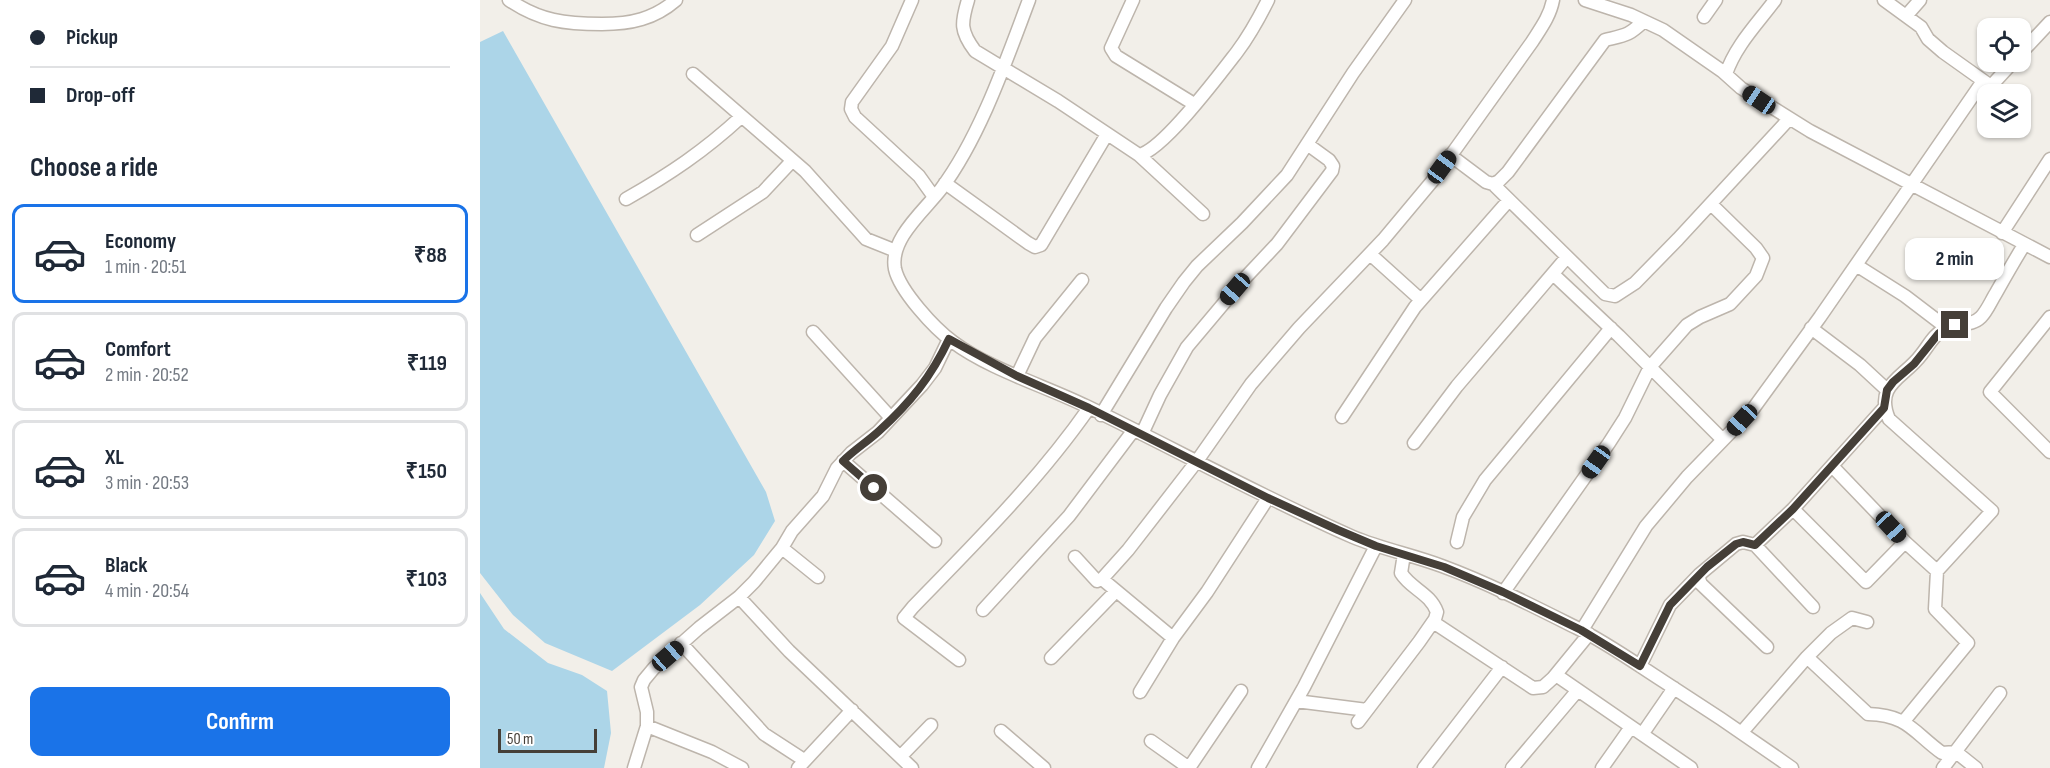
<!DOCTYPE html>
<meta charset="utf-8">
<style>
:root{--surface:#fff;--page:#f6f6f7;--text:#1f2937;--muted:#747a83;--line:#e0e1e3;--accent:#1a73e8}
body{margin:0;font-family:"Sofia Sans Condensed",sans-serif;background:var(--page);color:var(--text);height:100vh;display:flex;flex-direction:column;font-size:22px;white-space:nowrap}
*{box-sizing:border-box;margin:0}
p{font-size:20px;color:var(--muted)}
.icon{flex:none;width:33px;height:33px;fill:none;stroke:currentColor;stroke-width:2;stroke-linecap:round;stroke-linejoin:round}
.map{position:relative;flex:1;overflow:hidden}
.sheet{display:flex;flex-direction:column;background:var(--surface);width:480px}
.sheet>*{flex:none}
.hud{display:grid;align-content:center;height:132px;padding:0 30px;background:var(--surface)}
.controls{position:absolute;left:1497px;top:18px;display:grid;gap:12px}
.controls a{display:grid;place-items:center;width:54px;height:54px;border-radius:12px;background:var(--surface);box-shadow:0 2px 4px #0004;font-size:30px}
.scale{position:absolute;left:18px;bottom:15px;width:99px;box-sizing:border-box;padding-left:6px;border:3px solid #453f38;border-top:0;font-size:16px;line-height:21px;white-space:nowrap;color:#453f38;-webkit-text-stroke:4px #fff;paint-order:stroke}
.end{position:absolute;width:27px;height:27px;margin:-14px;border:8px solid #453f38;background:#fff;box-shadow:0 0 0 3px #fff}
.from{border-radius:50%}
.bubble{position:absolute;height:42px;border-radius:12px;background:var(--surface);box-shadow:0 2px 4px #0004;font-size:20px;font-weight:700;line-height:42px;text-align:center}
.car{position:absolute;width:18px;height:36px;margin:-18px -9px;border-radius:8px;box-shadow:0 0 4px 2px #0007;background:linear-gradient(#222 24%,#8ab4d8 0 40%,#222 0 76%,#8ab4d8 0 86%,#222 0)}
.hud b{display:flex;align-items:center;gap:21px;height:57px;font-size:22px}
.hud b+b{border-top:2px solid var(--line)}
.hud i{width:15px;height:15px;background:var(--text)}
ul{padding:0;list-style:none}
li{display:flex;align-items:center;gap:18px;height:99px;margin:0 12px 9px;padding:0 18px;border:3px solid var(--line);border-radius:12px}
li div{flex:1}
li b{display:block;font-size:22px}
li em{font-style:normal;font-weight:700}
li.active{border-color:var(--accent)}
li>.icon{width:54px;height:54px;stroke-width:1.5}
h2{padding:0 30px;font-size:27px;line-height:72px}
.primary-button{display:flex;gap:12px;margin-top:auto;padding:12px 30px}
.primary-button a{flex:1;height:69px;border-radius:12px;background:var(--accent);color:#fff;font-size:24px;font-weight:700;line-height:69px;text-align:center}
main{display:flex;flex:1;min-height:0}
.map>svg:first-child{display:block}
.water{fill:#acd5e8}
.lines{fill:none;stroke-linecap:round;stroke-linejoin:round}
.street-casing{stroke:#bdb5ac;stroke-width:15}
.street{stroke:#fff;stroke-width:12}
.route{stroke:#453f38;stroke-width:8}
</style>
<main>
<section class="sheet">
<div class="hud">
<b><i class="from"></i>Pickup</b>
<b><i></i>Drop-off</b>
</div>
<h2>Choose a ride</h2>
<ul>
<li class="active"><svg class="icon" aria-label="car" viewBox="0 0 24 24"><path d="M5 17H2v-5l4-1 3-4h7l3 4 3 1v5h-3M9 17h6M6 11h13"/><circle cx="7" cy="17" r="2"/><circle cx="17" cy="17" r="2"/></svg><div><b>Economy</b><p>1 min · 20:51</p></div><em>₹88</em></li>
<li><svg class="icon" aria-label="car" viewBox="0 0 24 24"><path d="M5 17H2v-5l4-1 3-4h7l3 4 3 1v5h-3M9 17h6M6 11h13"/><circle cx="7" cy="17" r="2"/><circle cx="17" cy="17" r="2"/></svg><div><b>Comfort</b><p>2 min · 20:52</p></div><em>₹119</em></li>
<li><svg class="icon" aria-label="car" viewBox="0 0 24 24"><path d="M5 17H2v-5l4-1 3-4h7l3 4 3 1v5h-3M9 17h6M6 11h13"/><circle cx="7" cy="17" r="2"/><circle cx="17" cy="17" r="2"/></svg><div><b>XL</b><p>3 min · 20:53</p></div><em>₹150</em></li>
<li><svg class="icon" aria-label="car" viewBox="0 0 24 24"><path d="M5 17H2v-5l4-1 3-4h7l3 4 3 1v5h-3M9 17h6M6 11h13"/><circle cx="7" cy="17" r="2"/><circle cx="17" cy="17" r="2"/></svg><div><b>Black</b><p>4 min · 20:54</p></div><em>₹103</em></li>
</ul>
<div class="primary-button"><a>Confirm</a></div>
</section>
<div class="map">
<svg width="1570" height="768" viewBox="0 0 1570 768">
<rect width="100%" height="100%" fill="#f2efe9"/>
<path class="water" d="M 23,31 L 286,492 L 295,521 L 274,555 L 220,605 L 132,671 L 65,643 L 33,615 L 0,573 L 0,42 Z
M 0,593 L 24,629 L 68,663 L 102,675 L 127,691 L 131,733 L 124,768 L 0,768 Z"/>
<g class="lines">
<defs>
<path id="street" d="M 29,0 C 60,21 85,24 122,24 C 151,24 174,19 196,0
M 432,0 L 412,46 L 372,102 L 371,109 L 375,117 L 439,176 L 454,197
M 488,0 C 481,23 480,31 495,51 L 578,101 L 659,155 C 683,150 740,74 757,52 C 769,36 779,18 788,0
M 549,0 C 526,61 500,137 461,189 C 445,210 409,239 415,269 C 420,291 454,328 473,342 C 509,369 565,386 606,406 C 695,449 782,497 873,537 C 902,549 933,555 962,566 C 1008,583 1053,606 1097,628 C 1127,643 1155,663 1183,681 C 1227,709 1270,738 1312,768
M 653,0 L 631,48 L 636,56 L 714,104
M 1105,0 L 1151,15 L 1183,30 L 1242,71 L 1261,88 L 1330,131 L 1570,257
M 1404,0 L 1441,27 L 1448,39 L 1463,52 L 1522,94
M 1426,16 L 1440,0
M 1224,17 L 1236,0
M 1540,54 L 1570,22
M 213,74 L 325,171 L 386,239 L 416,251
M 1246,74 C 1255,46 1278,23 1295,0
M 1511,86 L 1533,62
M 659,155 L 723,214
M 970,155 L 1006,182 L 1013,184 L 1019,181 L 1028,172 L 1125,40 C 1146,35 1148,36 1164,21
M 465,183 L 548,243 L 555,247 L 561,245 L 627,134
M 1013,184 L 1125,294 L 1135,296 L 1155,283 L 1198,239 L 1309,119
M 146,199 C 190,174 224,151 261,117
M 1522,233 L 1570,159
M 217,235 L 283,192 L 312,161
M 890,254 L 941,300
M 1376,265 L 1425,296 L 1467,328
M 1073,274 L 1139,336 L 1243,440
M 1570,317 L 1510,392 L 1570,452
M 1331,328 L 1380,365 L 1407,390
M 333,332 L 411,418
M 537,376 L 555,338 L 602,280
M 621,415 L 686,308 L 704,282 L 717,266 L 762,223 L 807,175 L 873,73 L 925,0
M 862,417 L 935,307 L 1029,200
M 662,434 L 680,395 L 707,347 L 765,278 L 797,244 L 852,171 L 853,166 L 849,160 L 827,144
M 934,443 L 977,386 L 1087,257
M 363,461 L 455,541
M 1352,466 L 1425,542 L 1457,571 L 1512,511 L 1409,419 C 1394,384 1424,378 1441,355 C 1449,345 1454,334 1466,328 C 1478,322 1491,327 1501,317 C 1507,311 1511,301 1516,293 C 1525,277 1534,261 1544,245
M 1313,509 L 1386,582 L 1425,542
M 977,542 L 983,517 L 1005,480 L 1131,328
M 1275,545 L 1333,607
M 302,548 L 338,577
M 595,557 L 617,581 L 622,579 L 648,550 L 717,461 L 771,384 L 819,328 L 903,240 L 954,179 L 1052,42 C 1061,28 1070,16 1073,0
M 622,579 L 693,638
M 1023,593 L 1129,443 L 1145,418 L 1170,367 L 1207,325 L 1220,317 L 1250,304 L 1276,276 L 1283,258 L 1276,248 L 1231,204
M 259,597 L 309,651 L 432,768
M 503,610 L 589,516 L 653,431
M 953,622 L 1053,688 L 1063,687 L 1073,678 L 1109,634
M 1102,630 L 1166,526 L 1207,477 L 1273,409 L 1340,317 L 1503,81
M 201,643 L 284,734 L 324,760
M 1287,647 L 1221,584 L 1219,579 L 1220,574 L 1256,544 L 1263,542 L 1275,545 L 1313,509 L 1404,408
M 1327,657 L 1388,714 C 1428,715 1433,732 1462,753 L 1476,752 L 1496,768
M 571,658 L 636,591
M 479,660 L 424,618 L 433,607 C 495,543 558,481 609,408
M 1160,666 L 1190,605 L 1220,574
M 1076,675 L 1211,768
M 660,692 L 693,638 L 727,592 L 788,498
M 816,701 L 887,710
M 1424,721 L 1488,643 L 1455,609 L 1457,571
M 878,722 L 939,642 L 955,619 L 957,612 C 950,593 931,589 921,573 L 924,554
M 167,726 L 232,752 L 262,768
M 521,731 L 564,768
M 1262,732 L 1327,657 L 1351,633 L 1372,618 L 1387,622
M 1163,733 L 1194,688
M 671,741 L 709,768
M 421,756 L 451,725
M 154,768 L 167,726 L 167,712 L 161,687 L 164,680 L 174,668 L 219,628 L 259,597 L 274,582 L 302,548 L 312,531 L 343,496 L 357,468 L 371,453 L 398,432 L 442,385 L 455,368 L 469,339
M 318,768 L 372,710
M 709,768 L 761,691
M 778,768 L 824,687 L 896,546
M 944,768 L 1022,667
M 1032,768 L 1098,690
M 1122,768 L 1151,727
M 1463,768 L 1520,693"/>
</defs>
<use href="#street" class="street-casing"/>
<use href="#street" class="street"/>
</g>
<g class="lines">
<path class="route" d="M 394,488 L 363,461 C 374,450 387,442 399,431 C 430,403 451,377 469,339 L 537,376 L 609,408 L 788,498 L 858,530 L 896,546 L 964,567 L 1023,592 L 1101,630 L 1160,666 L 1190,605 L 1227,567 L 1256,544 L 1263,542 L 1275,545 L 1313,509 L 1404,408 L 1407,390 L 1413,382 L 1434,364 L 1459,333 L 1475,325"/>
</g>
</svg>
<div class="controls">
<a><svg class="icon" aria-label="locate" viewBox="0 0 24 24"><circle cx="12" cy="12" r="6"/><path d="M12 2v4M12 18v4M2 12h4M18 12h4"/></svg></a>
<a><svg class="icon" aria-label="layers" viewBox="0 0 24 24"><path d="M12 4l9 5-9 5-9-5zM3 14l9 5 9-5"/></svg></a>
</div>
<div class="scale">50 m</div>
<i class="end from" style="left:394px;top:488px"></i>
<i class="end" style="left:1475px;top:325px"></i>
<div class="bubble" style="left:1425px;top:238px;width:99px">2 min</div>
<i class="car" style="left:1279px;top:100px;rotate:304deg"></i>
<i class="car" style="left:962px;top:167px;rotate:36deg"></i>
<i class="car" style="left:755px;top:289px;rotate:221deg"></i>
<i class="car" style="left:1262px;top:420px;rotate:223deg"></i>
<i class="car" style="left:1116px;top:462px;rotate:215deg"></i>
<i class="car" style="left:1411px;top:527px;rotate:137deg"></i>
<i class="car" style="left:188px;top:656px;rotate:49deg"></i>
</div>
</main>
